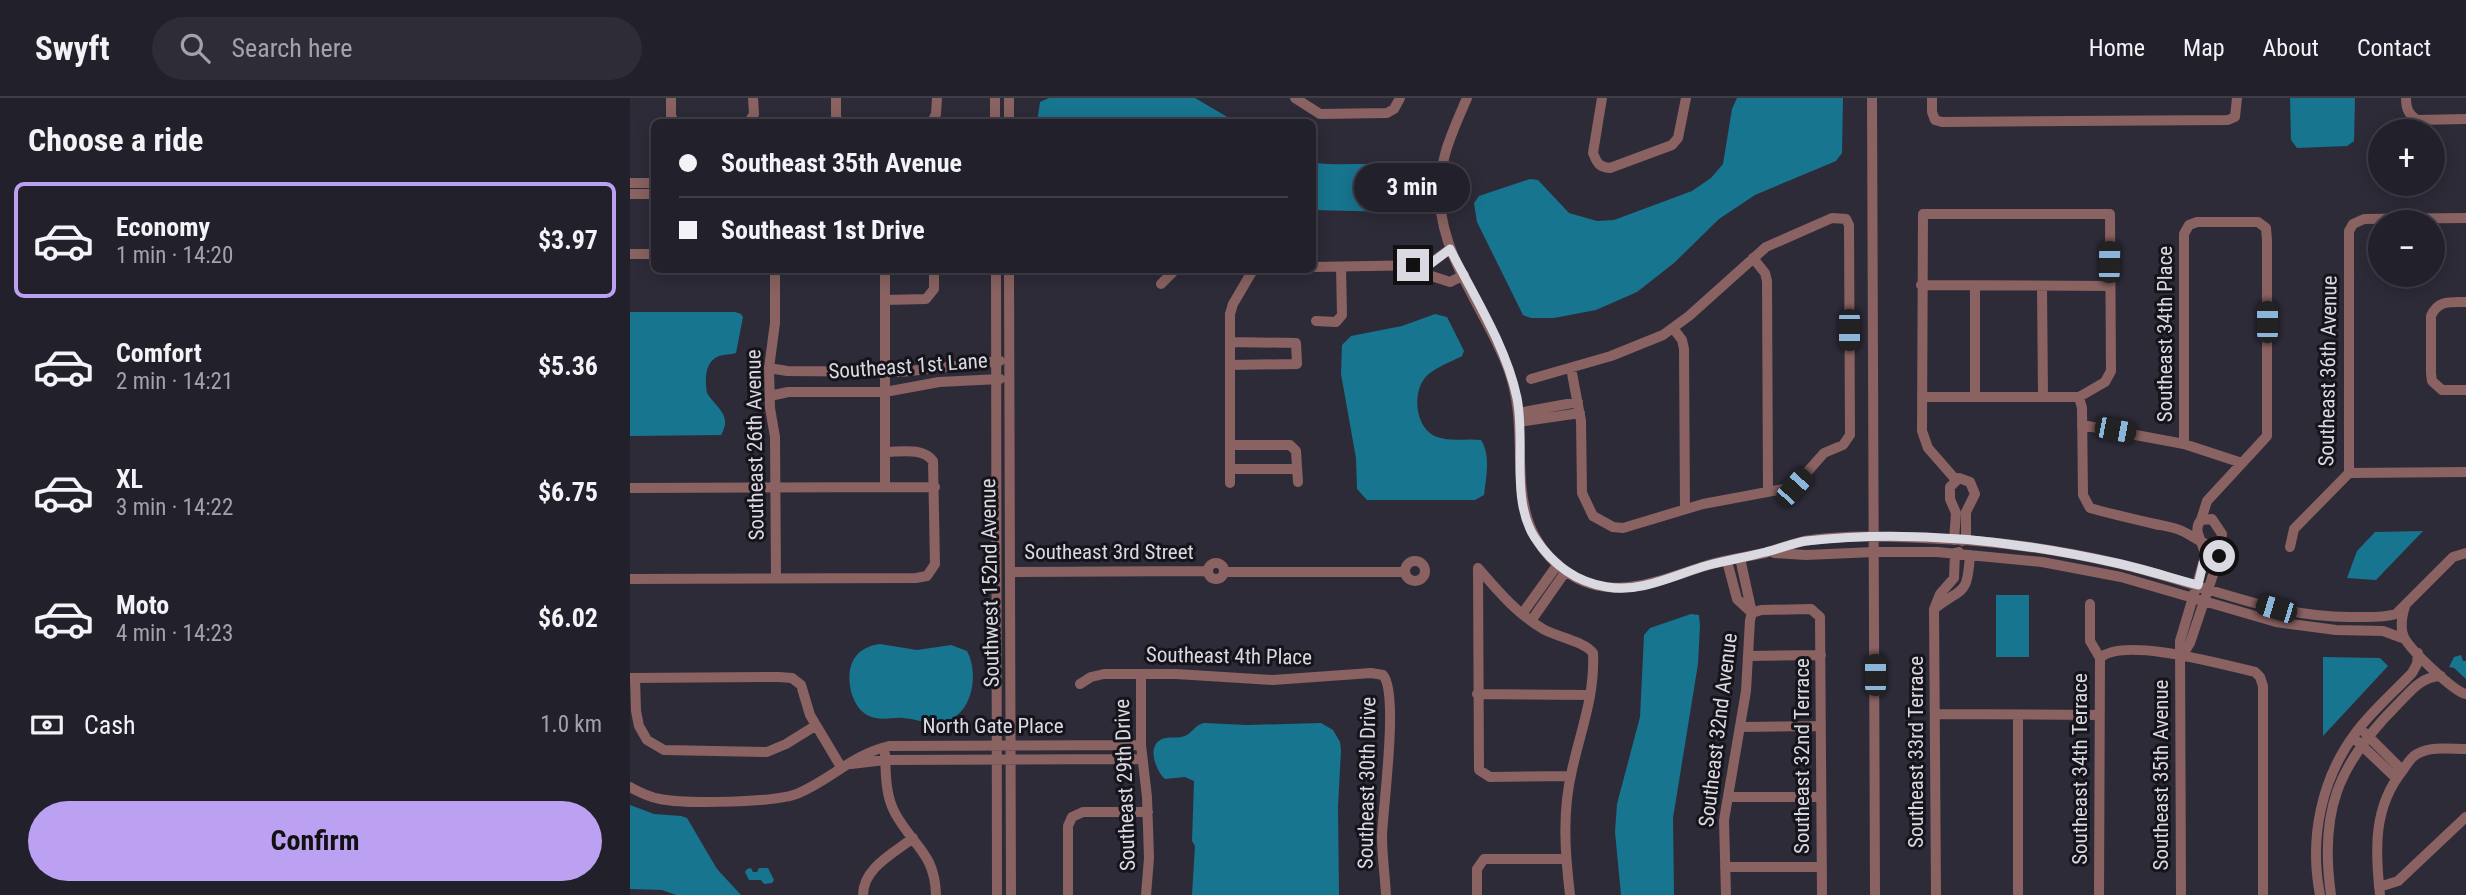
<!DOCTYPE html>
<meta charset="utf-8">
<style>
:root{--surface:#22202b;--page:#2e2d37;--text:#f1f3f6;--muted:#a2a3a9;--line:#3f3e47;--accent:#bca0f2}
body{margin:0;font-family:"Roboto Condensed",sans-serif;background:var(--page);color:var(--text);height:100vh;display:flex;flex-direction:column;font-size:26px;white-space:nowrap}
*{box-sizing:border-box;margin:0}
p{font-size:23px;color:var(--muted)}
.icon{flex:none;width:38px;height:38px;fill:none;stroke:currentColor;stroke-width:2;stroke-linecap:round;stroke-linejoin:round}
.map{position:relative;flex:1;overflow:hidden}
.side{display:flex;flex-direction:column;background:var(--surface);width:630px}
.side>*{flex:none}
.banner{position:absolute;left:21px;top:21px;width:665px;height:154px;border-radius:10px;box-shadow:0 4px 18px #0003,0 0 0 2px var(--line);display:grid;align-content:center;height:154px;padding:0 28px;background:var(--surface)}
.controls{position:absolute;left:1738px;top:21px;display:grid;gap:14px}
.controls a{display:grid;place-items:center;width:77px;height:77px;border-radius:50%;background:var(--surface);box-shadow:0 4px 18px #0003,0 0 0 2px var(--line);font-size:35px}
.end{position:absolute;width:32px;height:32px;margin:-16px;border:9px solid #dad9e2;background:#111;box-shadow:0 0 0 4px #111}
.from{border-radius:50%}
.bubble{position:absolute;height:49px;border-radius:24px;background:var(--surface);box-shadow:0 4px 18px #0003,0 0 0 2px var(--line);font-size:23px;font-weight:700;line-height:49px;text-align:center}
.car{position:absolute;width:21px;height:42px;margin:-21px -10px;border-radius:9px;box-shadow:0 0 5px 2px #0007;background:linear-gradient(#222 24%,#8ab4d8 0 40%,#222 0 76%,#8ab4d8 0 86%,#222 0)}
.banner b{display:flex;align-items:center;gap:24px;height:66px;font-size:26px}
.banner b+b{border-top:2px solid var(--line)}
.banner i{width:18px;height:18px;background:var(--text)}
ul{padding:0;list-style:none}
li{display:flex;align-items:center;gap:21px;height:116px;margin:0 14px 10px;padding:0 14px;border:4px solid transparent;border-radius:10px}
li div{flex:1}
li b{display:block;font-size:26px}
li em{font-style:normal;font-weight:700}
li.current{border-color:var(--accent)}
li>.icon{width:63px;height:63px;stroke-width:1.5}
h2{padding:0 28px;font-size:32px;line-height:84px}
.pay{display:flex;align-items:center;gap:18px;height:77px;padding:0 28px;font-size:26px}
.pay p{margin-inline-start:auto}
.cta{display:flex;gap:14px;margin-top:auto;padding:14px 28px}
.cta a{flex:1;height:80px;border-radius:42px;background:var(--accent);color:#111;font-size:28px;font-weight:700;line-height:80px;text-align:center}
header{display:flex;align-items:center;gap:42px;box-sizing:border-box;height:98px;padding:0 35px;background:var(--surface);border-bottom:2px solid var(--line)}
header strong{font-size:33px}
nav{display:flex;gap:38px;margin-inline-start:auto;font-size:24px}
.search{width:490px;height:63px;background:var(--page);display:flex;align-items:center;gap:18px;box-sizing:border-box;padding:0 24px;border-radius:38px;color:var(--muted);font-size:26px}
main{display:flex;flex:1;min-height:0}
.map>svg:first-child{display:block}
.water{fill:#177590}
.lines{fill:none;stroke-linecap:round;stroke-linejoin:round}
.minor{stroke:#896261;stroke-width:10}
.route{stroke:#dad9e2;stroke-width:9}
.labels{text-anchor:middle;stroke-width:6;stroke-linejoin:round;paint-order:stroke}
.street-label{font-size:21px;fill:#dad9e2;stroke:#16141b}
</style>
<header>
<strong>Swyft</strong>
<div class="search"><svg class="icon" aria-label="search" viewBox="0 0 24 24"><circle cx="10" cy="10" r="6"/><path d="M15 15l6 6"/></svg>Search here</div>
<nav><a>Home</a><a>Map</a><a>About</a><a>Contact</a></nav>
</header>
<main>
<section class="side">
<h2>Choose a ride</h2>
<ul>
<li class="current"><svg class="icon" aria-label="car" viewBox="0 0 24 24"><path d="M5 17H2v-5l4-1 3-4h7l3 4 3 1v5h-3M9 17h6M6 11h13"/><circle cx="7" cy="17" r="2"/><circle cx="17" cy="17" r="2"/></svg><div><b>Economy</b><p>1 min · 14:20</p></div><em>$3.97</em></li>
<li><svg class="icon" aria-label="car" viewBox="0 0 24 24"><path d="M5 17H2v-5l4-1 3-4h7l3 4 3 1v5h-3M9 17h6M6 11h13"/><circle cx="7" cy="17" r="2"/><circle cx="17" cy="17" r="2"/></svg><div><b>Comfort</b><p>2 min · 14:21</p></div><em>$5.36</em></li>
<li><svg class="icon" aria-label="car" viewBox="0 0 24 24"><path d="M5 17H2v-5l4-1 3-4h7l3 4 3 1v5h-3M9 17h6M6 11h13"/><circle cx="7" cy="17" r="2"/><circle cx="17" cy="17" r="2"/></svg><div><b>XL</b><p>3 min · 14:22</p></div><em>$6.75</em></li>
<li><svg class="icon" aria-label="car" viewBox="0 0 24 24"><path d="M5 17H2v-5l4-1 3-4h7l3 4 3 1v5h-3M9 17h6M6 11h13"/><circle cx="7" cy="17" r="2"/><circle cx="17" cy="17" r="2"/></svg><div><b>Moto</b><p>4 min · 14:23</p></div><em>$6.02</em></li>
</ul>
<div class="pay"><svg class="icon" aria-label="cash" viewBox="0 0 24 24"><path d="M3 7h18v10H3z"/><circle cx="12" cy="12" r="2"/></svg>Cash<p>1.0 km</p></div>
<div class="cta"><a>Confirm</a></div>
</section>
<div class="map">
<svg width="1836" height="797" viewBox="0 0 1836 797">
<rect width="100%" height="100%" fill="#2e2b39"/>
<path class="water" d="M 419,0 L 565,0 L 606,24 L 407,24 L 410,4 Z
M 1107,0 L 1213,0 L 1212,55 L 1206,63 L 1125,97 L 1089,121 L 1044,165 L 1007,194 L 966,212 L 924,220 L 901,220 L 893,217 L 847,124 L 844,105 L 849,98 L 900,81 L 908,82 L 939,115 L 967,123 L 984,122 L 1062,93 L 1081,80 L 1093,66 L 1102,11 Z
M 1660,0 L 1725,0 L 1724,43 L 1717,48 L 1667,50 L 1661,42 Z
M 683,65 C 712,68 741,64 770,68 L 775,74 L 773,108 L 763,114 L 683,112 Z
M 0,214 L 105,214 L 111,216 L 113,219 L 106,255 C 101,257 95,256 89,258 C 74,264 75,282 77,295 C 86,310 103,317 91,337 L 0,338 Z
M 805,216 L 817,219 L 834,253 L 832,258 C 821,264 801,271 794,281 C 782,298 786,331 807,339 C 822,344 836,340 851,342 C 861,357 856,380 854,397 L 845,402 L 737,402 L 727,391 L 726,360 L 711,276 L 712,247 L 721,238 L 772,228 Z
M 1793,433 L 1746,482 L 1717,480 L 1727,453 L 1745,434 Z
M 1366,497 L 1399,497 L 1399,559 L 1366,559 Z
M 1061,516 L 1069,517 L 1070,528 L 1068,566 L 1043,720 L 1044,797 L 991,797 L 985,734 L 987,706 L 1010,619 L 1014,537 L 1020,530 Z
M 250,546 L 287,552 L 321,547 L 337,553 C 349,575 343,615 316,623 C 302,628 287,621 273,620 C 264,619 255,622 246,620 C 225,617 217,590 220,572 C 223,556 234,548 250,546 Z
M 1831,557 L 1833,563 L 1836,563 L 1836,581 L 1824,570 L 1819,569 L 1824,559 Z
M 1693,559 L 1750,560 L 1758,568 L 1693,638 Z
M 574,625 L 617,627 L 691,625 L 703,632 L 710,644 L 711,652 L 708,709 L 709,797 L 562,797 L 565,748 L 562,743 L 564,683 L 555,679 L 535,681 C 526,673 516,648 532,641 C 539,638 548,641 555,638 C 563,634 565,627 574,625 Z
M 0,707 L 24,716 L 51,718 L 57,720 L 87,771 L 111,797 L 46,797 L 32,792 L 0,791 Z
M 121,770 L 123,774 L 127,774 L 129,770 L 138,770 L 144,782 L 142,785 L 134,786 L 131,782 L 119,782 L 115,774 L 117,771 Z"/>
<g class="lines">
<path class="minor" d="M 41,0 L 41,18 L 44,24
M 206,0 L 206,19 L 209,24
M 365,0 L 365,24
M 379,0 L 379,24
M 665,0 L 690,16 L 757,15 L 764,11 L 770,0
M 837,0 C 822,35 807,65 810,104 C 814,165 859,217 879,273 C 905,346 865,423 938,475 C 982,505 1030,482 1075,468 C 1094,462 1115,459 1135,455 C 1148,451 1161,446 1174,443 C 1217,436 1267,439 1311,441 C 1369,443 1429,452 1486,465 C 1566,483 1642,521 1725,519 C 1739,519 1752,520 1766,516 L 1823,459 L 1836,455
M 972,0 L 963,55 C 967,65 969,69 980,70 L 1042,47 L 1048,40 L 1056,0
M 1242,0 L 1245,797
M 1302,0 L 1302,14 L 1305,22 L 1312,24 L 1598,22 L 1605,19 L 1607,0
M 1776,0 C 1776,10 1778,16 1787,22 L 1836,21
M 119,24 L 124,16 L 123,0
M 302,24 L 306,16 L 307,0
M 0,85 L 24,85
M 0,96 L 24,96
M 0,156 L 24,156
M 1123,160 L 1135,175 L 1137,183 L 1138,393
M 682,169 L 798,167 L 820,151
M 777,170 L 820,184 L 834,177
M 145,172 L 145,225 L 139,270 L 140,310 L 145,339 L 146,480
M 255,172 L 255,389
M 366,172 L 367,797
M 379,172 L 381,797
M 531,186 L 545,172
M 1291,187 L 1478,188
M 1345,188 L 1345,298
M 1412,188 L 1413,299
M 255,202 L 296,201 L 304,191 L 304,172
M 1836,204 C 1820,204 1808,202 1801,218 L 1801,275 L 1802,283 L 1812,292 L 1836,292
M 686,223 L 706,224 L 712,217 L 711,169
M 1043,230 L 1052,242 L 1054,251 L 1055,411
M 600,244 L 666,245 L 667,266 L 600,267
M 139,270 L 157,273 L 271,274 L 370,263
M 901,281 L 981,258 L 1033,237 L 1059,218 L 1136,149 L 1202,120 L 1216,121 L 1219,127 L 1220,337 L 1213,347 L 1194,355 L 1164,389 L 1073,406 L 993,430 L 983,429 L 963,418 L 952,395 L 951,323 L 941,270
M 140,298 L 158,294 L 255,294 L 309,284 L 370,281
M 1292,299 L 1449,299 L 1475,284 L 1481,273 L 1480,116 L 1293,116 L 1292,333 L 1298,350 L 1326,382
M 1449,299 L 1452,310 L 1453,397 L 1460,410 C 1481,416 1503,421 1525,426 C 1534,428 1544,429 1552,433 C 1564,438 1579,453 1591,445 L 1592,436 L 1582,421 L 1571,422 C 1561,434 1575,444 1575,459 L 1550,543 L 1551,797
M 888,315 L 948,304
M 889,324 L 950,315
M 1452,327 L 1554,346 L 1612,365
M 1554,346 L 1554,136 L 1559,127 L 1567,124 L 1628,124 L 1636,130 L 1637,142 L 1637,338 L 1577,403 L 1571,422
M 600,347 L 660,347 L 666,353 L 668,384
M 600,371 L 667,371
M 1719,375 L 1836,374
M 600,385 L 600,216 L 603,206 L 623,172
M 0,390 L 305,389
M 1324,442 L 1326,415 L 1320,401 L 1320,389 L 1329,380 L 1340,384 L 1345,396 L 1336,414 L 1336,442 L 1332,443
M 1660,449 L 1664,431 L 1719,375 L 1719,133 L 1723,126 L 1734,121 L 1836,120
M 1144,455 L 1176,457 L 1244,454 L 1307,454 L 1412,464 L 1491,479 L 1646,524 L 1706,532 L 1753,533 L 1775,541
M775 473a10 10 0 1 1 20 0a10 10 0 1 1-20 0Z
M 1097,463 L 1107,501 L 1122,515
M578 473a8 8 0 1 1 16 0a8 8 0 1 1-16 0Z
M 848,470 C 868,493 886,515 913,531 C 927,539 954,543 963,555 C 965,598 951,631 942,672 C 932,714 935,755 940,797
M 848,470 L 849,672 L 860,679 L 940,678
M 380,474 L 578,473
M 594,474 L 775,474
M 0,481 L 286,480 L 297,478 L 305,466 L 303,363 C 292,349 271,354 255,354
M 1460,506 L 1460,543 L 1470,560 L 1469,797
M 1775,508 C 1772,518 1769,531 1775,541 C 1782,553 1824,594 1836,596
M 1304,511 C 1333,488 1337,500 1340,457
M 1122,515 L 1131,512 L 1181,511 L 1190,519 L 1192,797
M 892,516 L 928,466
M 901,523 L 936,473
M 1118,558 L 1191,557
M 1552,558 L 1560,545 L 1589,459 L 1591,445
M 1470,560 C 1494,538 1594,567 1625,574 L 1630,579 L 1633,588 L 1633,797
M 511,576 L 511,647 L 517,699 L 519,760 L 516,797
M 0,580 L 149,579 L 162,580 L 171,587 L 180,617 L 211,669
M 5,580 L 6,613 L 9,628 L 17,642 L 34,652 L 137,654 L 156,646 L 185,628
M 450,586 L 461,579 L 474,576 L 546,576 L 643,582 L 741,575 L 753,577 C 769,595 753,708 752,738 C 752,758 755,777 756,797
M 847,596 L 960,597
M 1305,616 L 1469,617
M 1388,617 L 1388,797
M 1110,629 L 1191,628
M 1735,635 L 1772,672
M 1727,643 L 1766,680
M 255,656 C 256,676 255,696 265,715 C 283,748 305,755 306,797
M 221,666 L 255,662 L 512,661
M 0,689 C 9,694 19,699 30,701 C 55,706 147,705 169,695 C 201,681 224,656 259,648 L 511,647
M 1098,699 L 1191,699
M 1095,769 L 1192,769
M 1749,789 L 1768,783 L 1836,719
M 233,797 C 233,770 264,755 283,740
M 438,797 L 438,728 L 442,719 L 453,714 L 518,714
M 847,797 L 847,771 L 854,761 L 936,761
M 1096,797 L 1094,722 L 1116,593 L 1120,522 L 1122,515 L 1110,460
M 1306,797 L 1304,511 L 1310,496 L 1324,480 L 1325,455 L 1329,454
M 1690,797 C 1679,740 1691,680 1727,633 C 1743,612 1764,594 1782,575 L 1787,566 L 1788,555
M 1701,797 C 1689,713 1708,666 1767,607 C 1781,593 1790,579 1811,578
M 1750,797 C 1745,752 1743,709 1773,672 C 1777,666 1781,659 1787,656 C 1801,648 1821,651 1836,651"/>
</g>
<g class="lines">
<path class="route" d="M 783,167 L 799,167 L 820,151 C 844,198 876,248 887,300 C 896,344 880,402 905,440 C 922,466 946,484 977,489 C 1013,495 1045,476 1079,467 C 1098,462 1117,459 1136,454 C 1149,451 1163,445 1176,443 C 1278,431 1387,443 1486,465 C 1514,471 1541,480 1568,487 L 1575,457 L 1589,458"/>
</g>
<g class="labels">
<g class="street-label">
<text transform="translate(1535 236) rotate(-90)" y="7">Southeast 34th Place</text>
<text transform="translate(278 268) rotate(-4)" y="7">Southeast 1st Lane</text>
<text transform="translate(1698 273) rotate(-89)" y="7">Southeast 36th Avenue</text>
<text transform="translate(125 347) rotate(-91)" y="7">Southeast 26th Avenue</text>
<text x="479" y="461">Southeast 3rd Street</text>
<text transform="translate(360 485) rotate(-91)" y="7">Southwest 152nd Avenue</text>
<text transform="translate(599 558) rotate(1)" y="7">Southeast 4th Place</text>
<text x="363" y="635">North Gate Place</text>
<text transform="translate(1088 632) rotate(-83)" y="7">Southeast 32nd Avenue</text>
<text transform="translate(1286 654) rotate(-90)" y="7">Southeast 33rd Terrace</text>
<text transform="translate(1172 658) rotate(-90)" y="7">Southeast 32nd Terrace</text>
<text transform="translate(1450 671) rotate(-90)" y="7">Southeast 34th Terrace</text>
<text transform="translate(1531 677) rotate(-90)" y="7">Southeast 35th Avenue</text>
<text transform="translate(737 685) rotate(-89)" y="7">Southeast 30th Drive</text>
<text transform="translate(495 687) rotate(-92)" y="7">Southeast 29th Drive</text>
</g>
</g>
</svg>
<div class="controls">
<a>+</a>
<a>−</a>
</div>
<i class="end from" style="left:1589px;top:458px"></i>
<i class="end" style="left:783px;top:167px"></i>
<div class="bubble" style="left:724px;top:65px;width:116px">3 min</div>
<i class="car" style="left:1479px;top:164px;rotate:1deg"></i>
<i class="car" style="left:1637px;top:224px;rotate:0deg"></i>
<i class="car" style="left:1219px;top:232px;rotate:180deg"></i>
<i class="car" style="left:1485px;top:332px;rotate:101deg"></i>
<i class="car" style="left:1164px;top:389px;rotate:42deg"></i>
<i class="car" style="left:1646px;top:511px;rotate:287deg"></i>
<i class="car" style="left:1245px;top:577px;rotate:0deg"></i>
<div class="banner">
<b><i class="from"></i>Southeast 35th Avenue</b>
<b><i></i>Southeast 1st Drive</b>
</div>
</div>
</main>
